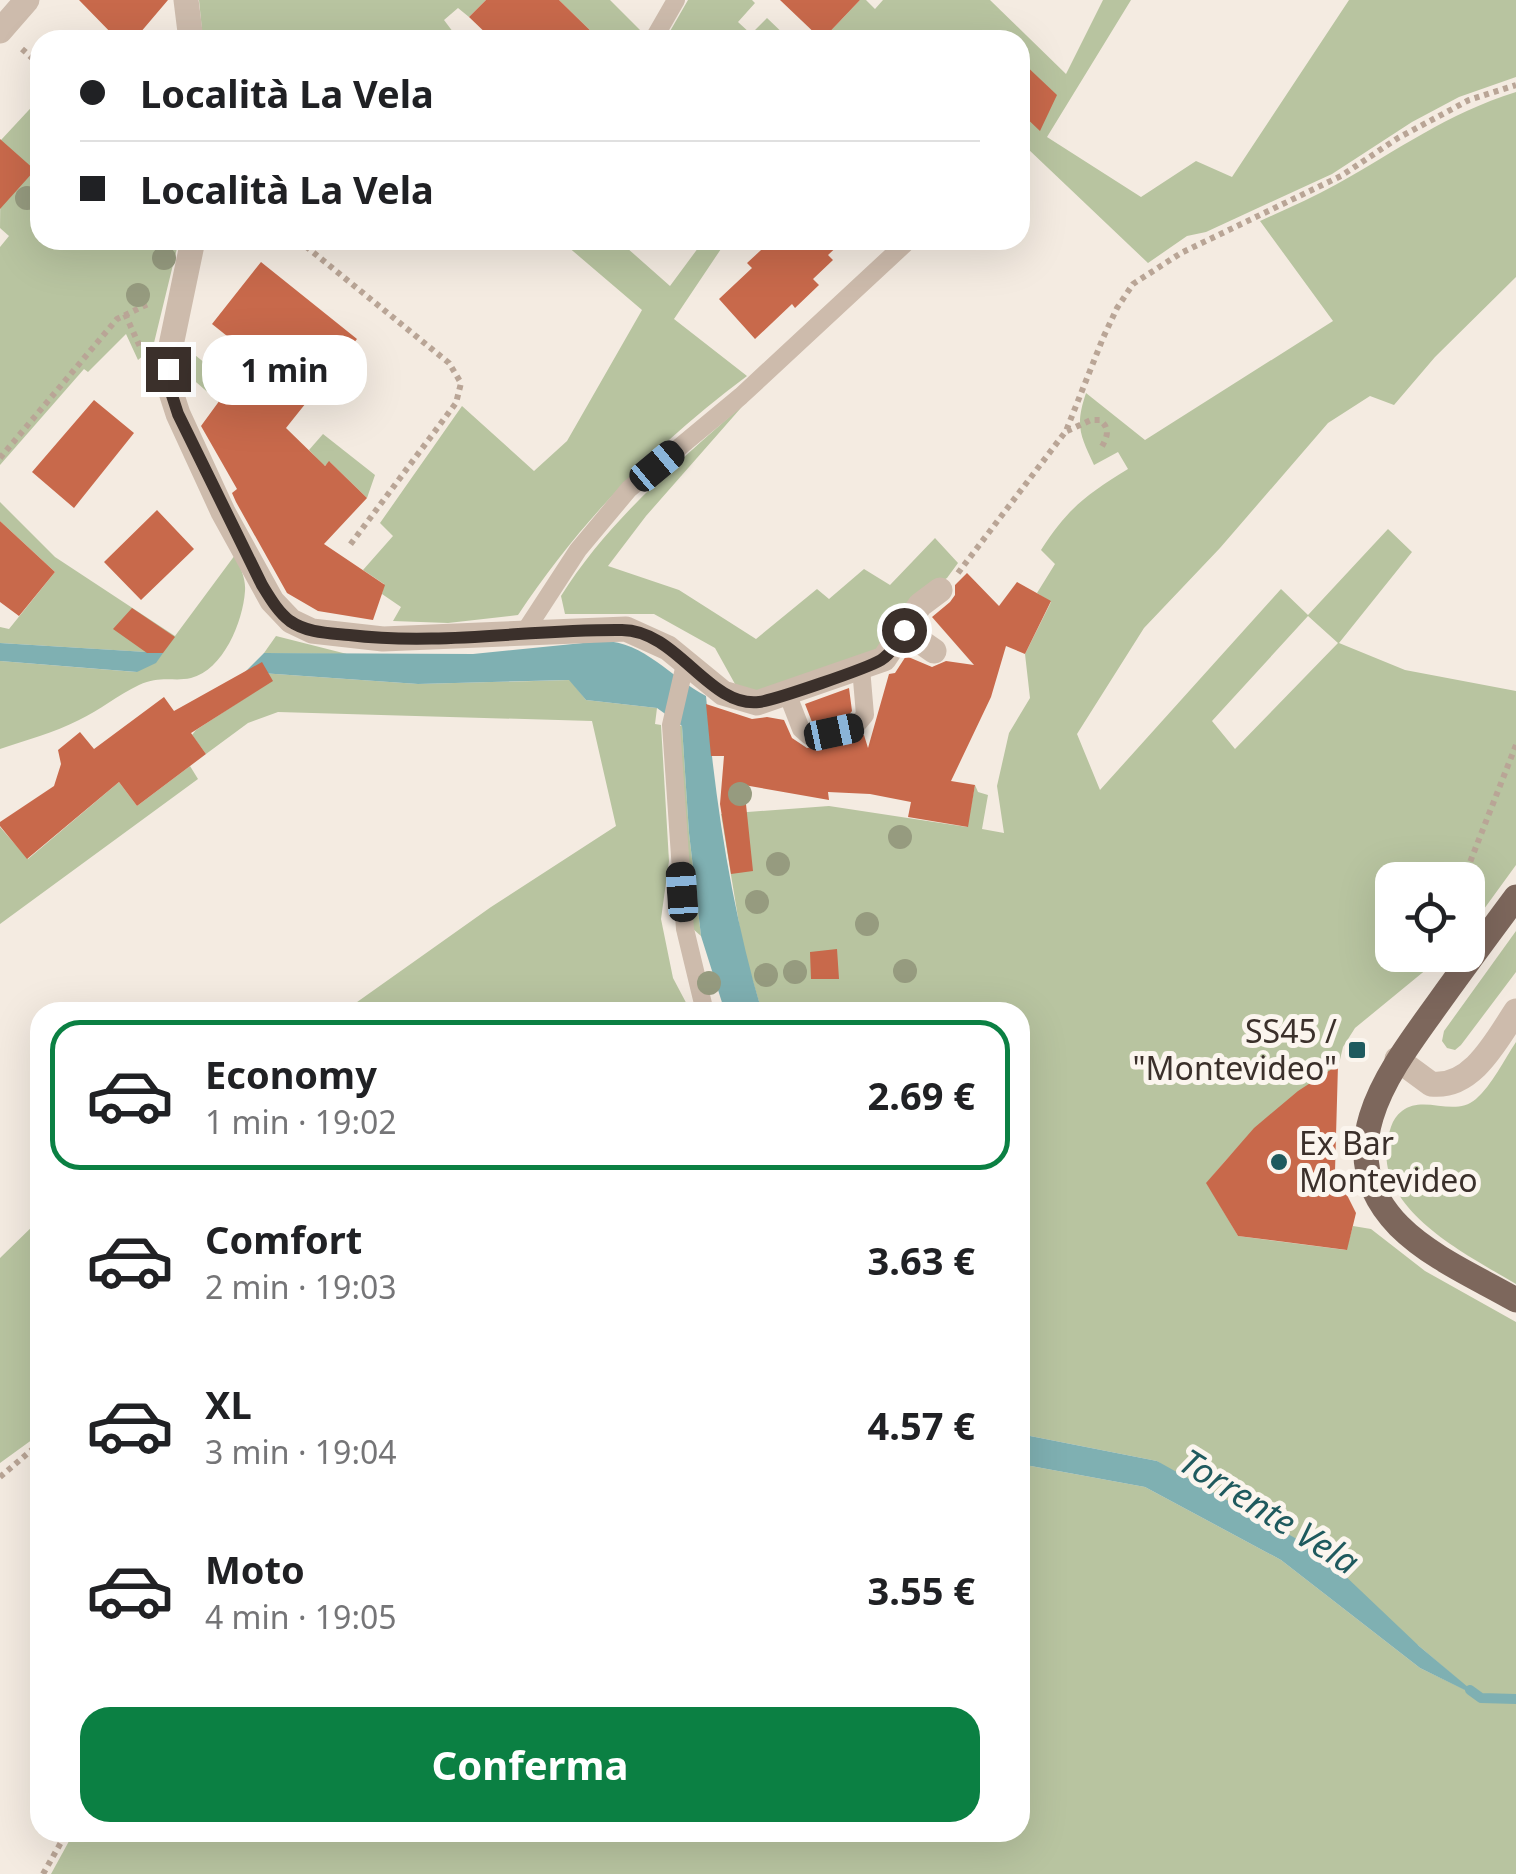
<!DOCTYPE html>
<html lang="it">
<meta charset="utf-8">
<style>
:root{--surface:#fff;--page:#f6f6f6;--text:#202124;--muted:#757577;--line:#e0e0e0;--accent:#0b8043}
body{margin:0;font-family:"Noto Sans",sans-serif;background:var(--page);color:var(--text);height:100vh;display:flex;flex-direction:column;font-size:38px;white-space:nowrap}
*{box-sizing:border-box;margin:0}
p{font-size:32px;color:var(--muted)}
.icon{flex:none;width:55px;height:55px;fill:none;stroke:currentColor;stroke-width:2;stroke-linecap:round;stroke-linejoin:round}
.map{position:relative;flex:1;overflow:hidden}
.sheet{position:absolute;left:30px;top:1002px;width:1000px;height:840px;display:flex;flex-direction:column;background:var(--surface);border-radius:30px;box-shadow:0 10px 40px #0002}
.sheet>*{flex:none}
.guide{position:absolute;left:30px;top:30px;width:1000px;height:220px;border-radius:30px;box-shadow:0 10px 40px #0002;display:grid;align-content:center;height:220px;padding:0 50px;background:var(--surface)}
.buttons{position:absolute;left:1375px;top:862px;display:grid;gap:20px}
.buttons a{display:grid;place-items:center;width:110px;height:110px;border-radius:20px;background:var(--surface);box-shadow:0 10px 40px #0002;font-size:50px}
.end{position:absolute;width:45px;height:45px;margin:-22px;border:12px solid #3b302b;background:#fff;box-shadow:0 0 0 5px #fff}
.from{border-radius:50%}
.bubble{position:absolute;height:70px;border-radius:30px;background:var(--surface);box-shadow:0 10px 40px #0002;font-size:32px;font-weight:700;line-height:70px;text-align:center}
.car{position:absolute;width:30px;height:60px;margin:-30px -15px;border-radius:12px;box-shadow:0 0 8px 2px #0007;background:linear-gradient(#222 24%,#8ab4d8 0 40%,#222 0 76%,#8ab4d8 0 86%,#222 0)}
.guide b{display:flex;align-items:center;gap:35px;height:95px;font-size:38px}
.guide b+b{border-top:2px solid var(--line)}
.guide i{width:25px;height:25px;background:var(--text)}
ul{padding:18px 0 0;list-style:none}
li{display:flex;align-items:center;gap:30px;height:150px;margin:0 20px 15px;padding:0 30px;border:5px solid transparent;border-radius:30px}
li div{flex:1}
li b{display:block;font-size:38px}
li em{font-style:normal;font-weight:700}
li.on{border-color:var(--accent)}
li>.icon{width:90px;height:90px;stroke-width:1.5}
.cta{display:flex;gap:20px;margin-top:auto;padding:20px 50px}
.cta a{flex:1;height:115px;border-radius:30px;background:var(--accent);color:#fff;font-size:40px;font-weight:700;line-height:115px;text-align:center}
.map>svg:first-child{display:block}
.green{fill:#b8c4a0;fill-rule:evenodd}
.water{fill:#7fb0b2}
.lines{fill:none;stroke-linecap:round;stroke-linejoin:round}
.stream{stroke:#7fb0b2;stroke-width:10}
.building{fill:#c8694b}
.path{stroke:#b9a596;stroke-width:6;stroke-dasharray:5 5;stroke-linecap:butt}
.service{stroke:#cdbbac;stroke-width:18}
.minor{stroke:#cdbbac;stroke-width:25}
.tertiary{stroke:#cdbbac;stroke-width:25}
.primary{stroke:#7d675c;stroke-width:25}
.tree{fill:#969b7f}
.route{stroke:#3b302b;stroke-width:12}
.poi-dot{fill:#1f5a5e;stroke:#fbf5ee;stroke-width:4}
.labels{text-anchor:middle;stroke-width:10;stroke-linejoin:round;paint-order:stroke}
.poi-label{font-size:32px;fill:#3b302b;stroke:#fbf5ee;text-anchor:end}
.water-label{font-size:35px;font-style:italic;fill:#1f5a5e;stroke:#fbf5ee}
</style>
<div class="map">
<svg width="1516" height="1874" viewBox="0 0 1516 1874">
<rect width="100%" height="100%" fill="#f4ebe1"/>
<path class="green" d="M 199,0 L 486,0 L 469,17 L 458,8 L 444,20 L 459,40 L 203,40 Z
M 559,0 L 610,0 L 645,35 L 643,40 L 600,40 Z
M 688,0 L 752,0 L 755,3 L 738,22 L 751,34 L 767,18 L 790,40 L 665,40 Z
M 860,0 L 866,0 L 875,9 L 883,0 L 990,0 L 1066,74 L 1103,0 L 1131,0 L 1047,137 L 1141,197 L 1196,161 L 1232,177 L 1349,0 L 1516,0 L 1516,77 L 1459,97 L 1412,122 L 1332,174 L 1206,232 L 1187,236 L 1148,263 L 1027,148 L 1020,154 L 1020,40 L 822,40 Z
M 1516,92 L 1516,277 L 1435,357 L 1394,405 L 1370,396 L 1328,423 L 1220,548 L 1144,628 L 1077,734 L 1100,790 L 1281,589 L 1308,615 L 1388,529 L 1412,552 L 1339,643 L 1405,670 L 1516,691 L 1516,865 L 1468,931 L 1468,880 L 1392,880 L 1392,955 L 1444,955 L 1355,1028 L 1343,1047 L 1338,1068 C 1285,1099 1245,1135 1207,1183 L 1238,1236 L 1346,1250 L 1353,1226 L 1371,1229 L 1425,1271 L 1516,1322 L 1516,1874 L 51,1874 L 74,1832 L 1020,1832 L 1020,1464 L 1145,1487 L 1281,1560 L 1420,1668 L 1476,1695 L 1419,1646 L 1157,1461 L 1020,1434 L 1020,1012 L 762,1012 L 743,948 L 721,814 L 829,806 L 967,827 L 975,785 L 978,792 L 988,795 L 982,829 L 1004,833 L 997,786 L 1009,733 L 1030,698 L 1025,654 L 1051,602 L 1037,593 L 1055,564 L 1041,550 C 1069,507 1086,495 1128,469 L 1118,452 L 1094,465 C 1080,435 1075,426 1086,393 L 1145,440 L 1333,321 L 1260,221 C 1286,209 1312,198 1337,184 C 1400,149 1446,114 1516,92 ZM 1308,616 L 1338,643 L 1235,749 L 1212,721 Z
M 40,98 L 40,240 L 179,240 L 153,347 L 138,360 L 126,334 L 88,372 L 84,369 L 0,465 L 0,247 L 9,236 L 0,228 L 1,140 Z
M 560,240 L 618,240 L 670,286 L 704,240 L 727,240 L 674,319 L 747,376 C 654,446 582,519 518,615 L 448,623 L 393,621 L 401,607 L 382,594 L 384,584 L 363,570 L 393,536 L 380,523 L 462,406 L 534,471 L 567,441 L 642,310 Z
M 185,347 L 231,384 L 219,402 L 189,376 Z
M 747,401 L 646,516 L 608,566 L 679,590 L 756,639 L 817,589 L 829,599 L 864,569 L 890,585 L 935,538 L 958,563 L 947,578 L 919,595 L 872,657 L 758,693 L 735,684 L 715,648 L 654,614 L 565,614 L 561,596 C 610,518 679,462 747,401 Z
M 323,434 L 375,475 L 367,498 L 330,462 L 324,466 L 309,450 Z
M 0,502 L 55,557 L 175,636 L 235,555 C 240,567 246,578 245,591 C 243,622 223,670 191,678 C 174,682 161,675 139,685 C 118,695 100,710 79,720 C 54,733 26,740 0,749 L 0,661 L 136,672 L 162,653 L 0,643 L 0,627 L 9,629 L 55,572 L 0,521 Z
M 276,636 L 347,654 L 264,653 Z
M 245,672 L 418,684 L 570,680 L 586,700 L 657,708 L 655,724 L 661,725 L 669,861 L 661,919 L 673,978 L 691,1012 L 343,1012 L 491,907 L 616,826 L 592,721 L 278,712 L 248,723 L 206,754 L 192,735 L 196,730 L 262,687 Z
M 676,725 L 682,726 L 689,833 L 701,936 L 693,929 Z
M 190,766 L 198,779 L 0,924 L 0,827 L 28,859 L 119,782 L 137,806 Z
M 1516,931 L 1516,972 L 1461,1045 L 1455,1050 L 1447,1048 L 1442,1041 L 1444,1031 Z
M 1516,1042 L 1516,1284 C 1468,1255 1378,1212 1387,1145 C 1389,1133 1391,1119 1402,1111 C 1424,1094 1454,1118 1476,1099 C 1492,1085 1504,1060 1516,1042 Z
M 40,1219 L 40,1434 L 0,1463 L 0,1258 Z"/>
<path class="water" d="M 603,641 C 645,642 670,677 706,696 C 715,802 732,911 762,1012 L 725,1012 L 701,936 L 689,833 L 682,726 L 657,708 L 586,700 L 569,680 L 418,684 L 245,672 L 264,653 L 473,654 Z
M 0,643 L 163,653 L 156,663 L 137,672 L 0,661 Z
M 1020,1434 L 1157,1461 L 1320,1552 L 1419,1646 L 1481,1698 L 1420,1668 L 1281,1560 L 1145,1487 L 1020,1464 Z"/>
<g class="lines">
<path class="stream" d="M 1470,1690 L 1481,1698 L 1516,1699"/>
</g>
<path class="building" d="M 79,0 L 168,0 L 134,40 L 118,40 Z
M 486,0 L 559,0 L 600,40 L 493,40 L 469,17 Z
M 780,0 L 860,0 L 822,40 Z
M 1020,60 L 1057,95 L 1040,131 L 1020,112 Z
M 0,139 L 35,170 L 0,209 Z
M 772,240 L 844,240 L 828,255 L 833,260 L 813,279 L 819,285 L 795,308 L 792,304 L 755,339 L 719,299 L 752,268 L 747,263 Z
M 261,262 L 357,339 L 286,428 L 325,466 L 329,461 L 367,498 L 324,544 L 385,585 L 373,620 L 318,611 L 287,593 L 236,502 L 232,493 L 237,489 L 201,426 L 252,356 L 212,324 Z
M 94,400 L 134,433 L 74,508 L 32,472 Z
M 157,510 L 194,549 L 141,600 L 104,562 Z
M 0,521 L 55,572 L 19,616 L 0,602 Z
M 967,573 L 999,606 L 1017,582 L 1051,601 L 1025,654 L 1006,646 L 991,697 L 951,781 L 975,785 L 968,827 L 908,817 L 911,802 L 870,794 L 828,792 L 829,800 L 744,785 L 753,871 L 731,874 L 720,804 L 724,756 L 711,756 L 706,704 L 752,719 L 767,717 L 784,720 L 792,738 L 807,748 L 864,735 L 868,748 L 889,674 L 895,673 L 906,656 L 932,667 L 946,661 L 974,665 L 932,617 L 950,602 L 955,595 L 955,585 Z
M 132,608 L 175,637 L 163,653 L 147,653 L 113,629 Z
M 262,662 L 273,681 L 191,733 L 206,754 L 137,806 L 119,782 L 27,859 L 0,826 L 0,822 L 54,786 L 61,764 L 58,750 L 80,732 L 94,749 L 164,697 L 174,711 Z
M 849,688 L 852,711 L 848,716 L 812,722 L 805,704 Z
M 837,949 L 839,979 L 811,979 L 810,952 Z
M 1338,1065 L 1335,1171 L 1356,1213 L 1347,1250 L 1238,1236 L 1206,1183 L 1254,1128 L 1298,1091 Z"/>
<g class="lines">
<path class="path" d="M 22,49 L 40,65
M 298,240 L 449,363 L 461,383 L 456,403 L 350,545
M 125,314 L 141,349
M 1067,431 L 1091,420 L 1100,420 C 1112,430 1106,439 1100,450
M 0,458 L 117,319 L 150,303
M 958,573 L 1066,431 L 1103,338 L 1117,308 L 1133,284 L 1181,253 L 1341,176 L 1398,138 L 1469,100 L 1516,85
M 1463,880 L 1516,745
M 0,1477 L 40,1443
M 43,1874 L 67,1832"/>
<path class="service" d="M 653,40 L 676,0
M 522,636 L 578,550 L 629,489 L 741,396 L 909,240
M 686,660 L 671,725 L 685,929 L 705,1012
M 787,693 L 801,729 L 809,736 L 855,727 L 865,715 L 861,668"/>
<path class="minor" d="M 186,0 L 191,40
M 0,31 L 27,0
M 193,240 L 169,355 L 168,383 L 178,414 L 223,512 L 272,601 L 291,621 L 312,631 L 383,639 L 626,629 L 668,648 L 723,693 L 757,703 L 884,659 L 920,605 L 940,590
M 904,630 L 934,651"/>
<path class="tertiary" d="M 1397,1059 L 1431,1084 C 1472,1089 1496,1041 1516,1011"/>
<path class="primary" d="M 1516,897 C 1490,932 1464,967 1439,1002 C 1391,1069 1325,1150 1399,1226 C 1431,1258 1478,1278 1516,1300"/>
</g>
<g class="tree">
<circle cx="27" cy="198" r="12"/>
<circle cx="164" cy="258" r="12"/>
<circle cx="138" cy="295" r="12"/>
<circle cx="740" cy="794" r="12"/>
<circle cx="900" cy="837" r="12"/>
<circle cx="778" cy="864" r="12"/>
<circle cx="757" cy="902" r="12"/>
<circle cx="867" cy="924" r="12"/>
<circle cx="905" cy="971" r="12"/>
<circle cx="795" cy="972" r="12"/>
<circle cx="766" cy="975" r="12"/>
<circle cx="709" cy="983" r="12"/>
</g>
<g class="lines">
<path class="route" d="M 168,369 L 168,383 L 178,414 L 262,585 C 270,598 278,612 290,621 C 307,633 329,633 349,635 C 440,646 530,629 622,630 C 677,630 709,708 759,702 C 775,700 868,668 881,660 C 892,653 898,641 904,630"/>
</g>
<g class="poi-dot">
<rect x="1347" y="1040" width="20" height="20" rx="5"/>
<circle cx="1279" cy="1162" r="10"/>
</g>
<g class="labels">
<g class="poi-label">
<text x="1337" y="1043">SS45 /<tspan x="1337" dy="37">"Montevideo"</tspan></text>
<text x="1299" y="1155" text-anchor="start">Ex Bar<tspan x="1299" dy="37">Montevideo</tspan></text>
</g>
<g class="water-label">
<text transform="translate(1269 1512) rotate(32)" y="12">Torrente Vela</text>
</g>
</g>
</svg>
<div class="buttons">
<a><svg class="icon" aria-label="locate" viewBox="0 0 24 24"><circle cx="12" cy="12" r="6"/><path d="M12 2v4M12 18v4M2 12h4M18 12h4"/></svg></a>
</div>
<i class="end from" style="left:904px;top:630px"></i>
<i class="end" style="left:168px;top:369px"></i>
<div class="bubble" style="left:202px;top:335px;width:165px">1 min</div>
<i class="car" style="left:657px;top:466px;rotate:50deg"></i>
<i class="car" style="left:834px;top:732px;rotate:78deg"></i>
<i class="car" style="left:682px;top:892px;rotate:356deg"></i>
<div class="guide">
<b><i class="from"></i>Località La Vela</b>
<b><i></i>Località La Vela</b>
</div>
<section class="sheet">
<ul>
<li class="on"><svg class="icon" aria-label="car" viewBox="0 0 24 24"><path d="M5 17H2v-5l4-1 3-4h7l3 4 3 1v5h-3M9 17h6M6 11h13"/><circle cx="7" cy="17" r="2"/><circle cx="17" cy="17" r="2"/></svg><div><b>Economy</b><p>1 min · 19:02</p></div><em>2.69 €</em></li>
<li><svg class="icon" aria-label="car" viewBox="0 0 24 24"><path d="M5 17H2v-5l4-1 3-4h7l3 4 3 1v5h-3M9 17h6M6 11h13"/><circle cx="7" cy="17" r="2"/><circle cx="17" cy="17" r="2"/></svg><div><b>Comfort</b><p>2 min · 19:03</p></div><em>3.63 €</em></li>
<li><svg class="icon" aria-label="car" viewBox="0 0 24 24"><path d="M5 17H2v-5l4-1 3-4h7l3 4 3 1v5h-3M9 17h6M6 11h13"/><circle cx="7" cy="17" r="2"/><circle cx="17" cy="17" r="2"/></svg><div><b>XL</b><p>3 min · 19:04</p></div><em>4.57 €</em></li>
<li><svg class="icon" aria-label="car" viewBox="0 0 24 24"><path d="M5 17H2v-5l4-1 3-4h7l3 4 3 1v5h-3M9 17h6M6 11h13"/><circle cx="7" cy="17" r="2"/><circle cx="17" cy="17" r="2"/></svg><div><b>Moto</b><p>4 min · 19:05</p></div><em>3.55 €</em></li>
</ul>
<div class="cta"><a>Conferma</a></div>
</section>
</div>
